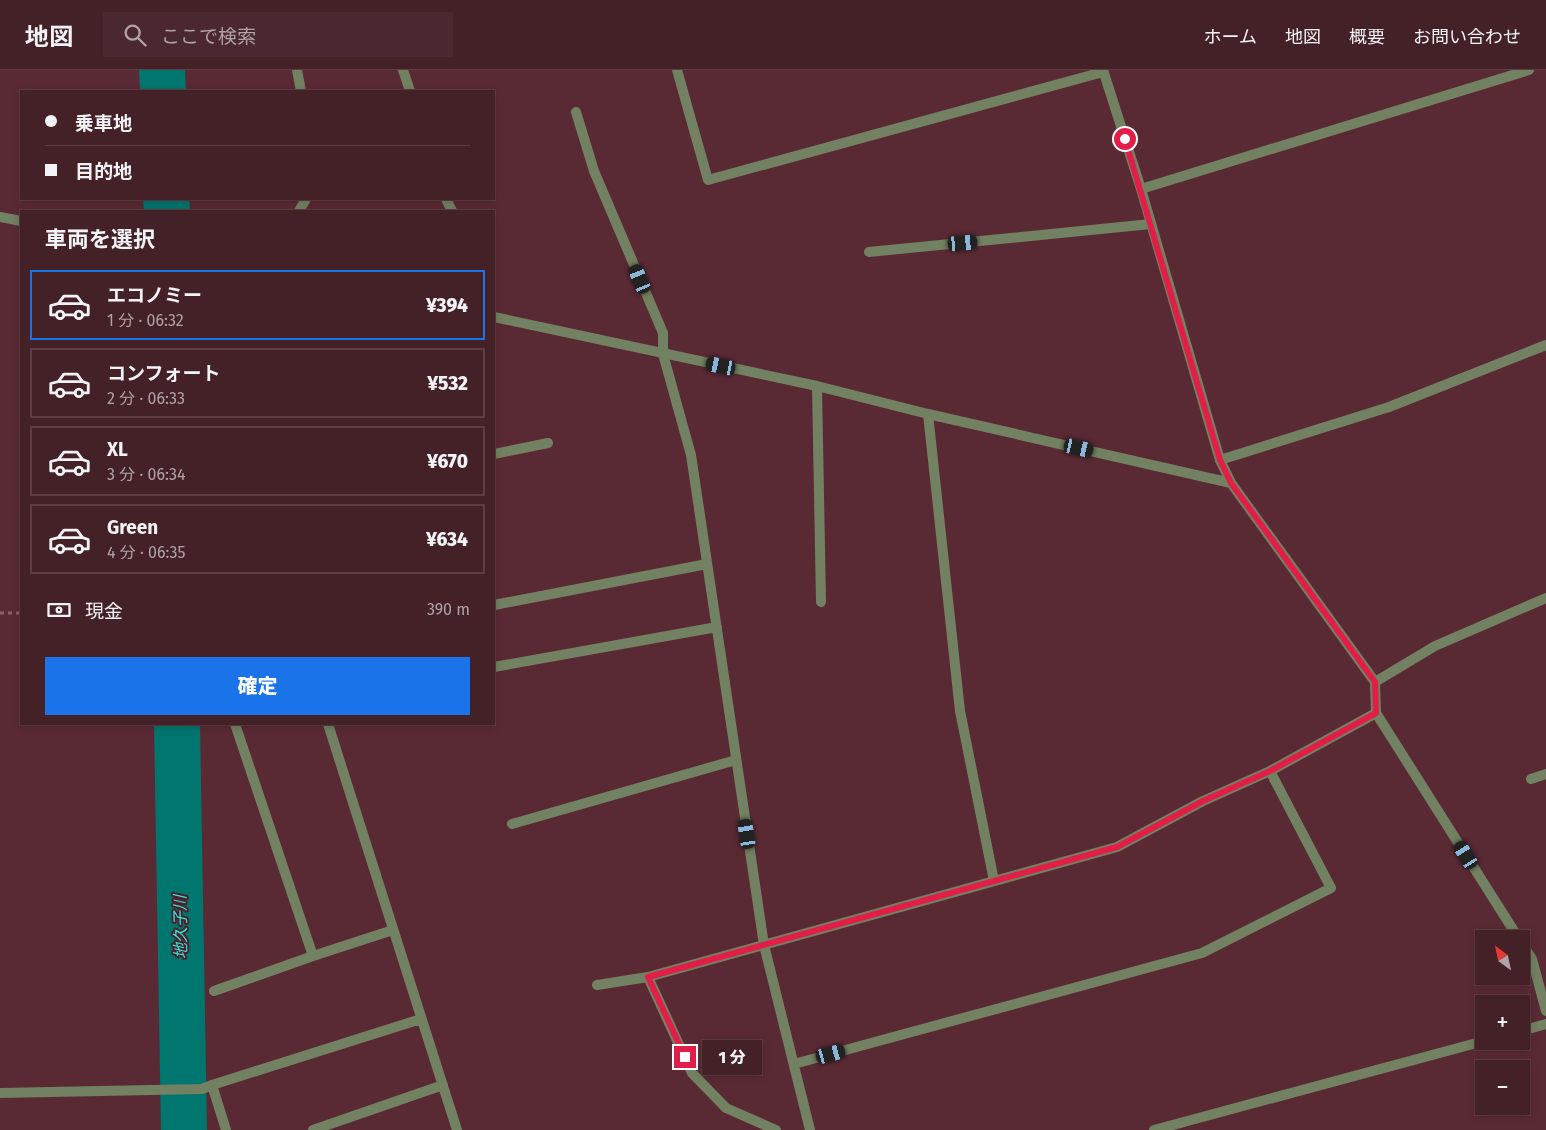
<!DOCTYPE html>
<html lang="ja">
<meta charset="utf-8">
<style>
:root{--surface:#442027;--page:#4b282f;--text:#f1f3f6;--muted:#afa3a7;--line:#5c3e44;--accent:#1a73e8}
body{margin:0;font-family:"Fira Sans","Noto Sans JP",sans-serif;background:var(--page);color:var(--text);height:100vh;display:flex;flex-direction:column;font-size:19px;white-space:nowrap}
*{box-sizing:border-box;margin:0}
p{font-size:16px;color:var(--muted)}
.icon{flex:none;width:28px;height:28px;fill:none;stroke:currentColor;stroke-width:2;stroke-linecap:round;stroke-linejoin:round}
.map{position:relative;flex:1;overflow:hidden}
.panel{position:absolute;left:20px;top:140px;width:475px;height:515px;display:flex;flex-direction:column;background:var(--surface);border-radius:0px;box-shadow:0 2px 8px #0003,0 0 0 1px var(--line)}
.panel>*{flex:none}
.hud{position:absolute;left:20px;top:20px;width:475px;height:110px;border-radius:0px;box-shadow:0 2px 8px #0003,0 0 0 1px var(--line);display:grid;align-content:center;height:110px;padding:0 25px;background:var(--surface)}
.needle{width:32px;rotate:327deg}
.fabs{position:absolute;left:1475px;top:860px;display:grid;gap:10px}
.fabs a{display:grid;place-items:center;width:55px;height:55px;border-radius:0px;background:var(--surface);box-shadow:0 2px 8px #0003,0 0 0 1px var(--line);font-size:25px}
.end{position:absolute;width:22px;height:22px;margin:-11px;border:6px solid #e11d48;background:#fff;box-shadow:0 0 0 2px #fff}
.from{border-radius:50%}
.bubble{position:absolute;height:35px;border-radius:0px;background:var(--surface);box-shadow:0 2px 8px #0003,0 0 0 1px var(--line);font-size:16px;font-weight:800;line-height:35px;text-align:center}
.car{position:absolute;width:15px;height:30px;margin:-15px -8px;border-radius:6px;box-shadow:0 0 4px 1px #0007;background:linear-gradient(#222 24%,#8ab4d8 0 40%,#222 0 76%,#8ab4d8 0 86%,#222 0)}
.hud b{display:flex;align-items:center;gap:18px;height:48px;font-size:19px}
.hud b+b{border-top:1px solid var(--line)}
.hud i{width:12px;height:12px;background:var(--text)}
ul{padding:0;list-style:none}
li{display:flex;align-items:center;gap:15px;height:70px;margin:0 10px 8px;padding:0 15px;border:2px solid var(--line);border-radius:0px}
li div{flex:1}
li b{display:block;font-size:19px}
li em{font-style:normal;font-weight:800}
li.current{border-color:var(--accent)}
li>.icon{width:45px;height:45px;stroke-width:1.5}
h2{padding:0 25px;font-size:22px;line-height:60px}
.pay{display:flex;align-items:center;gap:12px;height:55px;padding:0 25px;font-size:19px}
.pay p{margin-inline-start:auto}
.button{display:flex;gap:10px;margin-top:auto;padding:10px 25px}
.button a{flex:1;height:58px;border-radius:0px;background:var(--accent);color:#fff;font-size:20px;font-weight:800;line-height:58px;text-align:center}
header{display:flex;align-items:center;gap:30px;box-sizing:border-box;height:70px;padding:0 25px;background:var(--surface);border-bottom:1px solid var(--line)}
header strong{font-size:24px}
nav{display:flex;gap:28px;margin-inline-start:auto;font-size:18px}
.search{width:350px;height:45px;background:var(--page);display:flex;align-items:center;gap:12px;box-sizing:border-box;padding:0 18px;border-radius:0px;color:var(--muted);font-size:19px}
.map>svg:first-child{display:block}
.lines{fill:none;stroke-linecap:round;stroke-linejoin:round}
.river{stroke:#00766f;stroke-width:46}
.path{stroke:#8b6169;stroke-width:3;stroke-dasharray:4 4;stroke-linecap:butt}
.minor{stroke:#728161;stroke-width:10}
.tertiary{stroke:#728161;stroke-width:10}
.route{stroke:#e11d48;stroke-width:6}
.labels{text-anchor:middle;stroke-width:4;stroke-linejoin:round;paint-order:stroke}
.water-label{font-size:16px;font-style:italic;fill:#2fece1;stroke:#4e202a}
</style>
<header>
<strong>地図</strong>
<div class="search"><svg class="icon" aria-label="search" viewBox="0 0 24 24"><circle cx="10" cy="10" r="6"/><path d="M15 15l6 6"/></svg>ここで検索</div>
<nav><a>ホーム</a><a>地図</a><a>概要</a><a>お問い合わせ</a></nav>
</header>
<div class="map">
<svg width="1546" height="1060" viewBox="0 0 1546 1060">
<rect width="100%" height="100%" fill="#5a2a34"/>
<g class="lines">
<path class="river" d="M 162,0 L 163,21
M 166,129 L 167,141
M 177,654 L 184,1060"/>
<path class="path" d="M 0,543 L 21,543"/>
<path class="minor" d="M 297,0 L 301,21
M 403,0 L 410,21
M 677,0 L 708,110 L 1103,2
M 576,42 L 594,101 L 663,263 L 663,284 L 691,385 L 764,875 L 810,1060
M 446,129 L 452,141
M 299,141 L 306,129
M 0,147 L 21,151
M 869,182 L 1151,154
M 494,247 L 817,316 L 928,344 L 1231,413
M 817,316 L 821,532
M 928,344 L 960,641 L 994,811
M 494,384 L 548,373
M 494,535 L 707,494
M 494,597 L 717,557
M 1375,612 L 1435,576 L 1546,528
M 235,654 L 313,886 L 393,860
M 328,654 L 457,1060
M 1531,709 L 1546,704
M 512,754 L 736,690
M 1519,869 L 1376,643 L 1375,612 L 1231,413 L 1220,390 L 1389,337 L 1546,275
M 1521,872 L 1532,889 L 1546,941
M 648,907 L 692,1003 L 726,1038 L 776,1060
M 597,915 L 648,907 L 1117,777 L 1203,731 L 1270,701 L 1376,643
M 214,921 L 313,886
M 1521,961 L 1546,954
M 794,994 L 1202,883 L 1331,818 L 1270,701
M 212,1015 L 421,949
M 0,1023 L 202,1019 L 212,1015 L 226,1060
M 313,1060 L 443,1015
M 1154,1060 L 1484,971"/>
<path class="tertiary" d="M 1103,0 L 1141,119 L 1220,390
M 1141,119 L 1529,0"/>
</g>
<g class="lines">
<path class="route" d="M 685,987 L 648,907 L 1117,777 L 1203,731 L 1270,701 L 1376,643 L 1375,612 L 1231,413 L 1220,390 L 1125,69"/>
</g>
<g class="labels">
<g class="water-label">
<text transform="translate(180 857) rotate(-91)" y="6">地久子川</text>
</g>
</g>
</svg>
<div class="fabs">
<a><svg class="needle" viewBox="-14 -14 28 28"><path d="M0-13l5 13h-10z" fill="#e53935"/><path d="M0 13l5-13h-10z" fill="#afa3a7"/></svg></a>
<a>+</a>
<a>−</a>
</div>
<i class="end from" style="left:1125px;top:69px"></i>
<i class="end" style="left:685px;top:987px"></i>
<div class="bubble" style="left:702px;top:970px;width:60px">1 分</div>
<i class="car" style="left:963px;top:173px;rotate:85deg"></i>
<i class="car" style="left:640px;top:209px;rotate:337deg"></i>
<i class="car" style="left:721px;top:296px;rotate:282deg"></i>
<i class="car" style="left:1079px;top:378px;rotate:103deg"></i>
<i class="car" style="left:747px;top:764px;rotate:351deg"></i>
<i class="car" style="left:1466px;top:785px;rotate:328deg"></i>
<i class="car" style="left:831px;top:984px;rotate:75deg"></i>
<div class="hud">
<b><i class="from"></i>乗車地</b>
<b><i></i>目的地</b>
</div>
<section class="panel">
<h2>車両を選択</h2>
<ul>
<li class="current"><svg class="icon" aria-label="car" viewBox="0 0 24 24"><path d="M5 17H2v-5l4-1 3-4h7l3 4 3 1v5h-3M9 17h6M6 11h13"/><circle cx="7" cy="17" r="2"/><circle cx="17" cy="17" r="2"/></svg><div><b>エコノミー</b><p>1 分 · 06:32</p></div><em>¥394</em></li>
<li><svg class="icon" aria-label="car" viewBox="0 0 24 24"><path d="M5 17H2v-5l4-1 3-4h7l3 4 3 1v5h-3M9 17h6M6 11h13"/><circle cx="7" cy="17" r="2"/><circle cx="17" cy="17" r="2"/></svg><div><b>コンフォート</b><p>2 分 · 06:33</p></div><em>¥532</em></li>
<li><svg class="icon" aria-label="car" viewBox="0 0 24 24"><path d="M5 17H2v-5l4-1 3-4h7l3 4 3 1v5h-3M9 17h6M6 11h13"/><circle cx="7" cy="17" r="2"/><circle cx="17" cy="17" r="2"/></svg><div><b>XL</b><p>3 分 · 06:34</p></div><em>¥670</em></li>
<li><svg class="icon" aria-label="car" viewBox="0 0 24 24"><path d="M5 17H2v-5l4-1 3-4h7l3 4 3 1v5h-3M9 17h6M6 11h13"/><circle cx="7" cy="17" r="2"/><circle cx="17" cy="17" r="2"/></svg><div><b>Green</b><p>4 分 · 06:35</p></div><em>¥634</em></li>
</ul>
<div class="pay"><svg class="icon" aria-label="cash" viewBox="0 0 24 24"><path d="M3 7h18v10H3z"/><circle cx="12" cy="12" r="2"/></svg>現金<p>390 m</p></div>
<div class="button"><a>確定</a></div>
</section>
</div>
